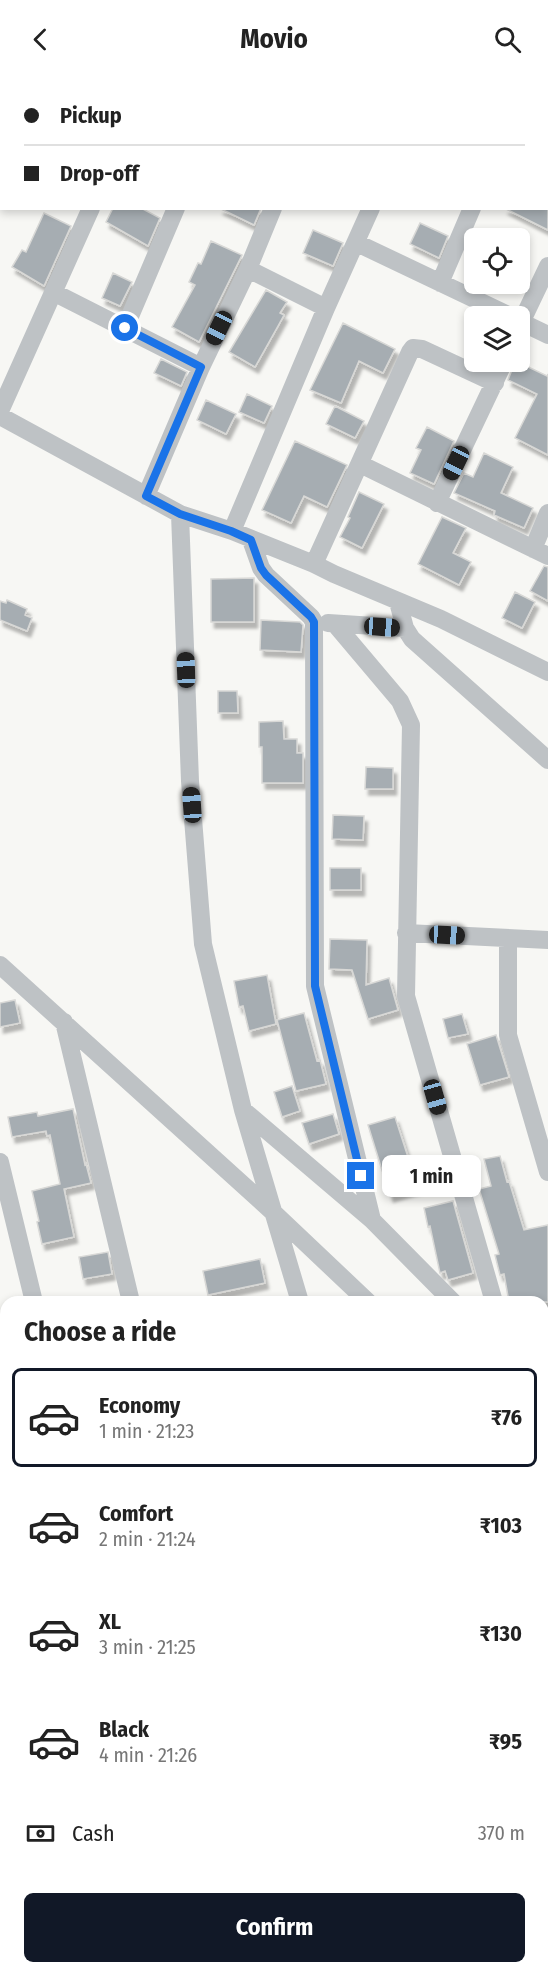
<!DOCTYPE html>
<meta charset="utf-8">
<style>
:root{--surface:#fff;--page:#f6f6f6;--text:#222;--muted:#767676;--line:#e0e0e0;--accent:#111827}
body{margin:0;font-family:"Fira Sans Condensed",sans-serif;background:var(--page);color:var(--text);height:100vh;display:flex;flex-direction:column;font-size:22px;white-space:nowrap}
*{box-sizing:border-box;margin:0}
p{font-size:20px;color:var(--muted)}
.icon{flex:none;width:33px;height:33px;fill:none;stroke:currentColor;stroke-width:2;stroke-linecap:round;stroke-linejoin:round}
.map{position:relative;flex:1;overflow:hidden}
.sheet{position:absolute;left:0px;top:1218px;width:549px;height:678px;display:flex;flex-direction:column;background:var(--surface);border-radius:18px 18px 0 0;box-shadow:0 3px 9px #0003}
.sheet>*{flex:none}
.banner{position:absolute;left:0px;top:0px;width:549px;height:132px;box-shadow:0 3px 9px #0003;display:grid;align-content:center;height:132px;padding:0 24px;background:var(--surface)}
.buttons{position:absolute;left:464px;top:150px;display:grid;gap:12px}
.buttons a{display:grid;place-items:center;width:66px;height:66px;border-radius:9px;background:var(--surface);box-shadow:0 3px 9px #0003;font-size:30px}
.end{position:absolute;width:27px;height:27px;margin:-14px;border:8px solid #1a73e8;background:#fff;box-shadow:0 0 0 3px #fff}
.from{border-radius:50%}
.bubble{position:absolute;height:42px;border-radius:9px;background:var(--surface);box-shadow:0 3px 9px #0003;font-size:20px;font-weight:700;line-height:42px;text-align:center}
.car{position:absolute;width:18px;height:36px;margin:-18px -9px;border-radius:8px;box-shadow:0 0 4px 2px #0007;background:linear-gradient(#222 24%,#8ab4d8 0 40%,#222 0 76%,#8ab4d8 0 86%,#222 0)}
.banner b{display:flex;align-items:center;gap:21px;height:57px;font-size:22px}
.banner b+b{border-top:2px solid var(--line)}
.banner i{width:15px;height:15px;background:var(--text)}
ul{padding:0;list-style:none}
li{display:flex;align-items:center;gap:18px;height:99px;margin:0 12px 9px;padding:0 12px;border:3px solid transparent;border-radius:9px}
li div{flex:1}
li b{display:block;font-size:22px}
li em{font-style:normal;font-weight:700}
li.active{border-color:var(--accent)}
li>.icon{width:54px;height:54px;stroke-width:1.5}
h2{padding:0 24px;font-size:27px;line-height:72px}
.pay{display:flex;align-items:center;gap:15px;height:66px;padding:0 24px;font-size:22px}
.pay p{margin-inline-start:auto}
.primary-button{display:flex;gap:12px;margin-top:auto;padding:12px 24px}
.primary-button a{flex:1;height:69px;border-radius:9px;background:var(--accent);color:#fff;font-size:24px;font-weight:700;line-height:69px;text-align:center}
header{display:flex;justify-content:space-between;align-items:center;height:78px;padding:0 24px;background:var(--surface);font-size:27px;font-weight:700}
.map>svg:first-child{display:block}
.building{fill:#a6adb2;stroke:#d8d8d6;stroke-width:1.5;filter:url(#shadow)}
.lines{fill:none;stroke-linecap:round;stroke-linejoin:round}
.minor{stroke:#bec2c5;stroke-width:18}
.route{stroke:#1a73e8;stroke-width:8}
</style>
<header><svg class="icon" aria-label="back" viewBox="0 0 24 24"><path d="M15 5l-7 7 7 7"/></svg>Movio<svg class="icon" aria-label="search" viewBox="0 0 24 24"><circle cx="10" cy="10" r="6"/><path d="M15 15l6 6"/></svg></header>
<div class="map">
<svg width="548" height="1896" viewBox="0 0 548 1896">
<defs>
<filter id="shadow"><feDropShadow dx="3.5" dy="6" stdDeviation="1.5" flood-color="#0004"/></filter>
</defs>
<rect width="100%" height="100%" fill="#f7f7f4"/>
<path class="building" d="M 113,130 L 141,130 L 160,140 L 148,168 L 106,144 Z
M 219,130 L 261,130 L 254,147 Z
M 504,130 L 548,130 L 548,152 Z
M 44,135 L 71,148 L 44,208 L 12,189 L 22,172 L 26,174 Z
M 420,145 L 448,158 L 439,180 L 410,166 Z
M 313,152 L 343,165 L 333,188 L 303,175 Z
M 211,163 L 242,177 L 199,264 L 172,249 L 195,207 L 189,204 L 198,185 L 201,186 Z
M 113,195 L 132,204 L 120,228 L 102,220 Z
M 266,212 L 287,224 L 280,235 L 284,237 L 278,248 L 255,289 L 229,274 Z
M 343,245 L 395,271 L 383,295 L 359,283 L 341,325 L 310,312 Z
M 161,281 L 187,294 L 181,308 L 154,295 Z
M 515,284 L 518,284 L 547,298 L 548,296 L 548,377 L 515,360 L 537,316 L 508,302 Z
M 247,316 L 272,328 L 264,345 L 239,334 Z
M 206,322 L 236,336 L 226,356 L 197,342 Z
M 335,328 L 364,343 L 355,360 L 326,346 Z
M 427,349 L 454,363 L 434,406 L 410,395 L 421,372 L 416,370 Z
M 295,363 L 347,387 L 327,429 L 304,418 L 291,445 L 262,432 Z
M 484,375 L 513,389 L 501,415 L 533,430 L 524,450 L 494,437 L 495,433 L 454,415 L 464,395 L 473,399 Z
M 359,414 L 384,426 L 362,470 L 340,459 L 350,440 L 348,439 Z
M 442,439 L 466,450 L 453,475 L 471,484 L 459,507 L 418,486 Z
M 544,488 L 548,489 L 548,523 L 530,513 Z
M 254,500 L 254,544 L 211,544 L 211,501 Z
M 515,514 L 535,524 L 522,550 L 502,540 Z
M 7,522 L 27,531 L 25,537 L 32,540 L 27,553 L 0,542 L 0,523 L 6,525 Z
M 261,542 L 300,544 L 303,547 L 301,574 L 260,572 Z
M 218,613 L 237,613 L 238,635 L 218,635 Z
M 283,643 L 284,661 L 297,661 L 297,675 L 303,675 L 303,705 L 262,705 L 262,669 L 259,669 L 259,644 Z
M 366,689 L 393,690 L 393,711 L 365,711 Z
M 333,737 L 364,738 L 363,762 L 332,761 Z
M 330,790 L 361,790 L 361,812 L 330,812 Z
M 330,861 L 367,862 L 366,907 L 389,900 L 398,932 L 368,941 L 352,892 L 329,891 Z
M 267,897 L 276,946 L 249,953 L 243,928 L 239,929 L 234,903 Z
M 15,922 L 20,945 L 0,949 L 0,925 Z
M 304,935 L 317,983 L 320,982 L 326,1006 L 296,1013 L 277,942 Z
M 462,936 L 468,956 L 448,960 L 443,941 Z
M 496,957 L 509,999 L 480,1007 L 467,966 Z
M 292,1008 L 300,1033 L 282,1039 L 274,1014 Z
M 73,1031 L 85,1087 L 86,1086 L 91,1105 L 64,1111 L 74,1159 L 42,1166 L 37,1144 L 39,1143 L 32,1113 L 60,1106 L 50,1057 L 47,1058 L 46,1053 L 12,1059 L 8,1039 L 37,1034 L 38,1038 Z
M 333,1036 L 339,1056 L 309,1066 L 302,1045 Z
M 395,1039 L 418,1110 L 390,1118 L 368,1047 Z
M 500,1078 L 507,1104 L 509,1103 L 524,1152 L 548,1147 L 548,1224 L 509,1224 L 504,1196 L 500,1197 L 495,1177 L 499,1176 L 479,1111 L 491,1108 L 484,1081 Z
M 453,1123 L 473,1195 L 448,1202 L 445,1193 L 440,1195 L 430,1148 L 428,1149 L 424,1130 Z
M 108,1174 L 112,1196 L 83,1201 L 79,1179 Z
M 260,1181 L 265,1205 L 208,1217 L 203,1193 Z"/>
<g class="lines">
<path class="minor" d="M 53,2 L 54,0
M 150,2 L 150,0
M 424,2 L 425,0
M 0,118 L 2,115
M 357,165 L 510,238
M 440,205 L 472,130
M 53,214 L 201,289
M 326,230 L 371,130
M 519,243 L 548,257
M 519,249 L 548,188
M 125,250 L 176,130
M 0,333 L 91,130
M 0,338 L 180,436 L 232,453 L 314,486 L 334,496 L 441,541 L 548,594
M 360,386 L 548,478
M 146,418 L 201,289 L 248,191 L 273,130
M 437,425 L 504,284
M 180,436 L 190,703 L 203,866 L 243,1032 L 300,1224
M 232,453 L 326,230 L 248,191
M 251,462 L 261,490 L 266,497 L 311,539 L 314,544 L 315,908 L 372,1142
M 533,471 L 548,435
M 314,486 L 410,274 L 413,270 L 422,271 L 495,305
M 398,524 L 405,550 L 412,561 L 548,682
M 328,545 L 405,550
M 335,546 L 400,623 L 411,647 L 406,918 L 494,1224
M 406,855 L 548,862
M 508,861 L 508,957 L 548,1094
M 0,887 L 274,1135 L 368,1224
M 64,944 L 131,1224
M 243,1032 L 372,1142 L 453,1224
M 0,1084 L 34,1224
M 0,1247 L 6,1247
M 543,1260 L 548,1259
M 543,1308 L 548,1313
M 0,1319 L 6,1319
M 543,1374 L 548,1374
M 543,1389 L 548,1394
M 0,1416 L 6,1415
M 543,1475 L 548,1489
M 0,1553 L 6,1553
M 482,1890 L 484,1896"/>
</g>
<g class="lines">
<path class="route" d="M 125,250 L 201,289 L 146,418 L 180,436 L 231,453 L 251,462 L 261,490 L 266,497 L 311,539 L 314,544 L 315,908 L 361,1098"/>
</g>
</svg>
<div class="buttons">
<a><svg class="icon" aria-label="locate" viewBox="0 0 24 24"><circle cx="12" cy="12" r="6"/><path d="M12 2v4M12 18v4M2 12h4M18 12h4"/></svg></a>
<a><svg class="icon" aria-label="layers" viewBox="0 0 24 24"><path d="M12 4l9 5-9 5-9-5zM3 14l9 5 9-5"/></svg></a>
</div>
<i class="end from" style="left:125px;top:250px"></i>
<i class="end" style="left:361px;top:1098px"></i>
<div class="bubble" style="left:382px;top:1077px;width:99px">1 min</div>
<i class="car" style="left:219px;top:250px;rotate:206deg"></i>
<i class="car" style="left:456px;top:385px;rotate:206deg"></i>
<i class="car" style="left:382px;top:549px;rotate:94deg"></i>
<i class="car" style="left:186px;top:592px;rotate:358deg"></i>
<i class="car" style="left:192px;top:727px;rotate:356deg"></i>
<i class="car" style="left:447px;top:857px;rotate:93deg"></i>
<i class="car" style="left:435px;top:1019px;rotate:164deg"></i>
<div class="banner">
<b><i class="from"></i>Pickup</b>
<b><i></i>Drop-off</b>
</div>
<section class="sheet">
<h2>Choose a ride</h2>
<ul>
<li class="active"><svg class="icon" aria-label="car" viewBox="0 0 24 24"><path d="M5 17H2v-5l4-1 3-4h7l3 4 3 1v5h-3M9 17h6M6 11h13"/><circle cx="7" cy="17" r="2"/><circle cx="17" cy="17" r="2"/></svg><div><b>Economy</b><p>1 min · 21:23</p></div><em>₹76</em></li>
<li><svg class="icon" aria-label="car" viewBox="0 0 24 24"><path d="M5 17H2v-5l4-1 3-4h7l3 4 3 1v5h-3M9 17h6M6 11h13"/><circle cx="7" cy="17" r="2"/><circle cx="17" cy="17" r="2"/></svg><div><b>Comfort</b><p>2 min · 21:24</p></div><em>₹103</em></li>
<li><svg class="icon" aria-label="car" viewBox="0 0 24 24"><path d="M5 17H2v-5l4-1 3-4h7l3 4 3 1v5h-3M9 17h6M6 11h13"/><circle cx="7" cy="17" r="2"/><circle cx="17" cy="17" r="2"/></svg><div><b>XL</b><p>3 min · 21:25</p></div><em>₹130</em></li>
<li><svg class="icon" aria-label="car" viewBox="0 0 24 24"><path d="M5 17H2v-5l4-1 3-4h7l3 4 3 1v5h-3M9 17h6M6 11h13"/><circle cx="7" cy="17" r="2"/><circle cx="17" cy="17" r="2"/></svg><div><b>Black</b><p>4 min · 21:26</p></div><em>₹95</em></li>
</ul>
<div class="pay"><svg class="icon" aria-label="cash" viewBox="0 0 24 24"><path d="M3 7h18v10H3z"/><circle cx="12" cy="12" r="2"/></svg>Cash<p>370 m</p></div>
<div class="primary-button"><a>Confirm</a></div>
</section>
</div>
